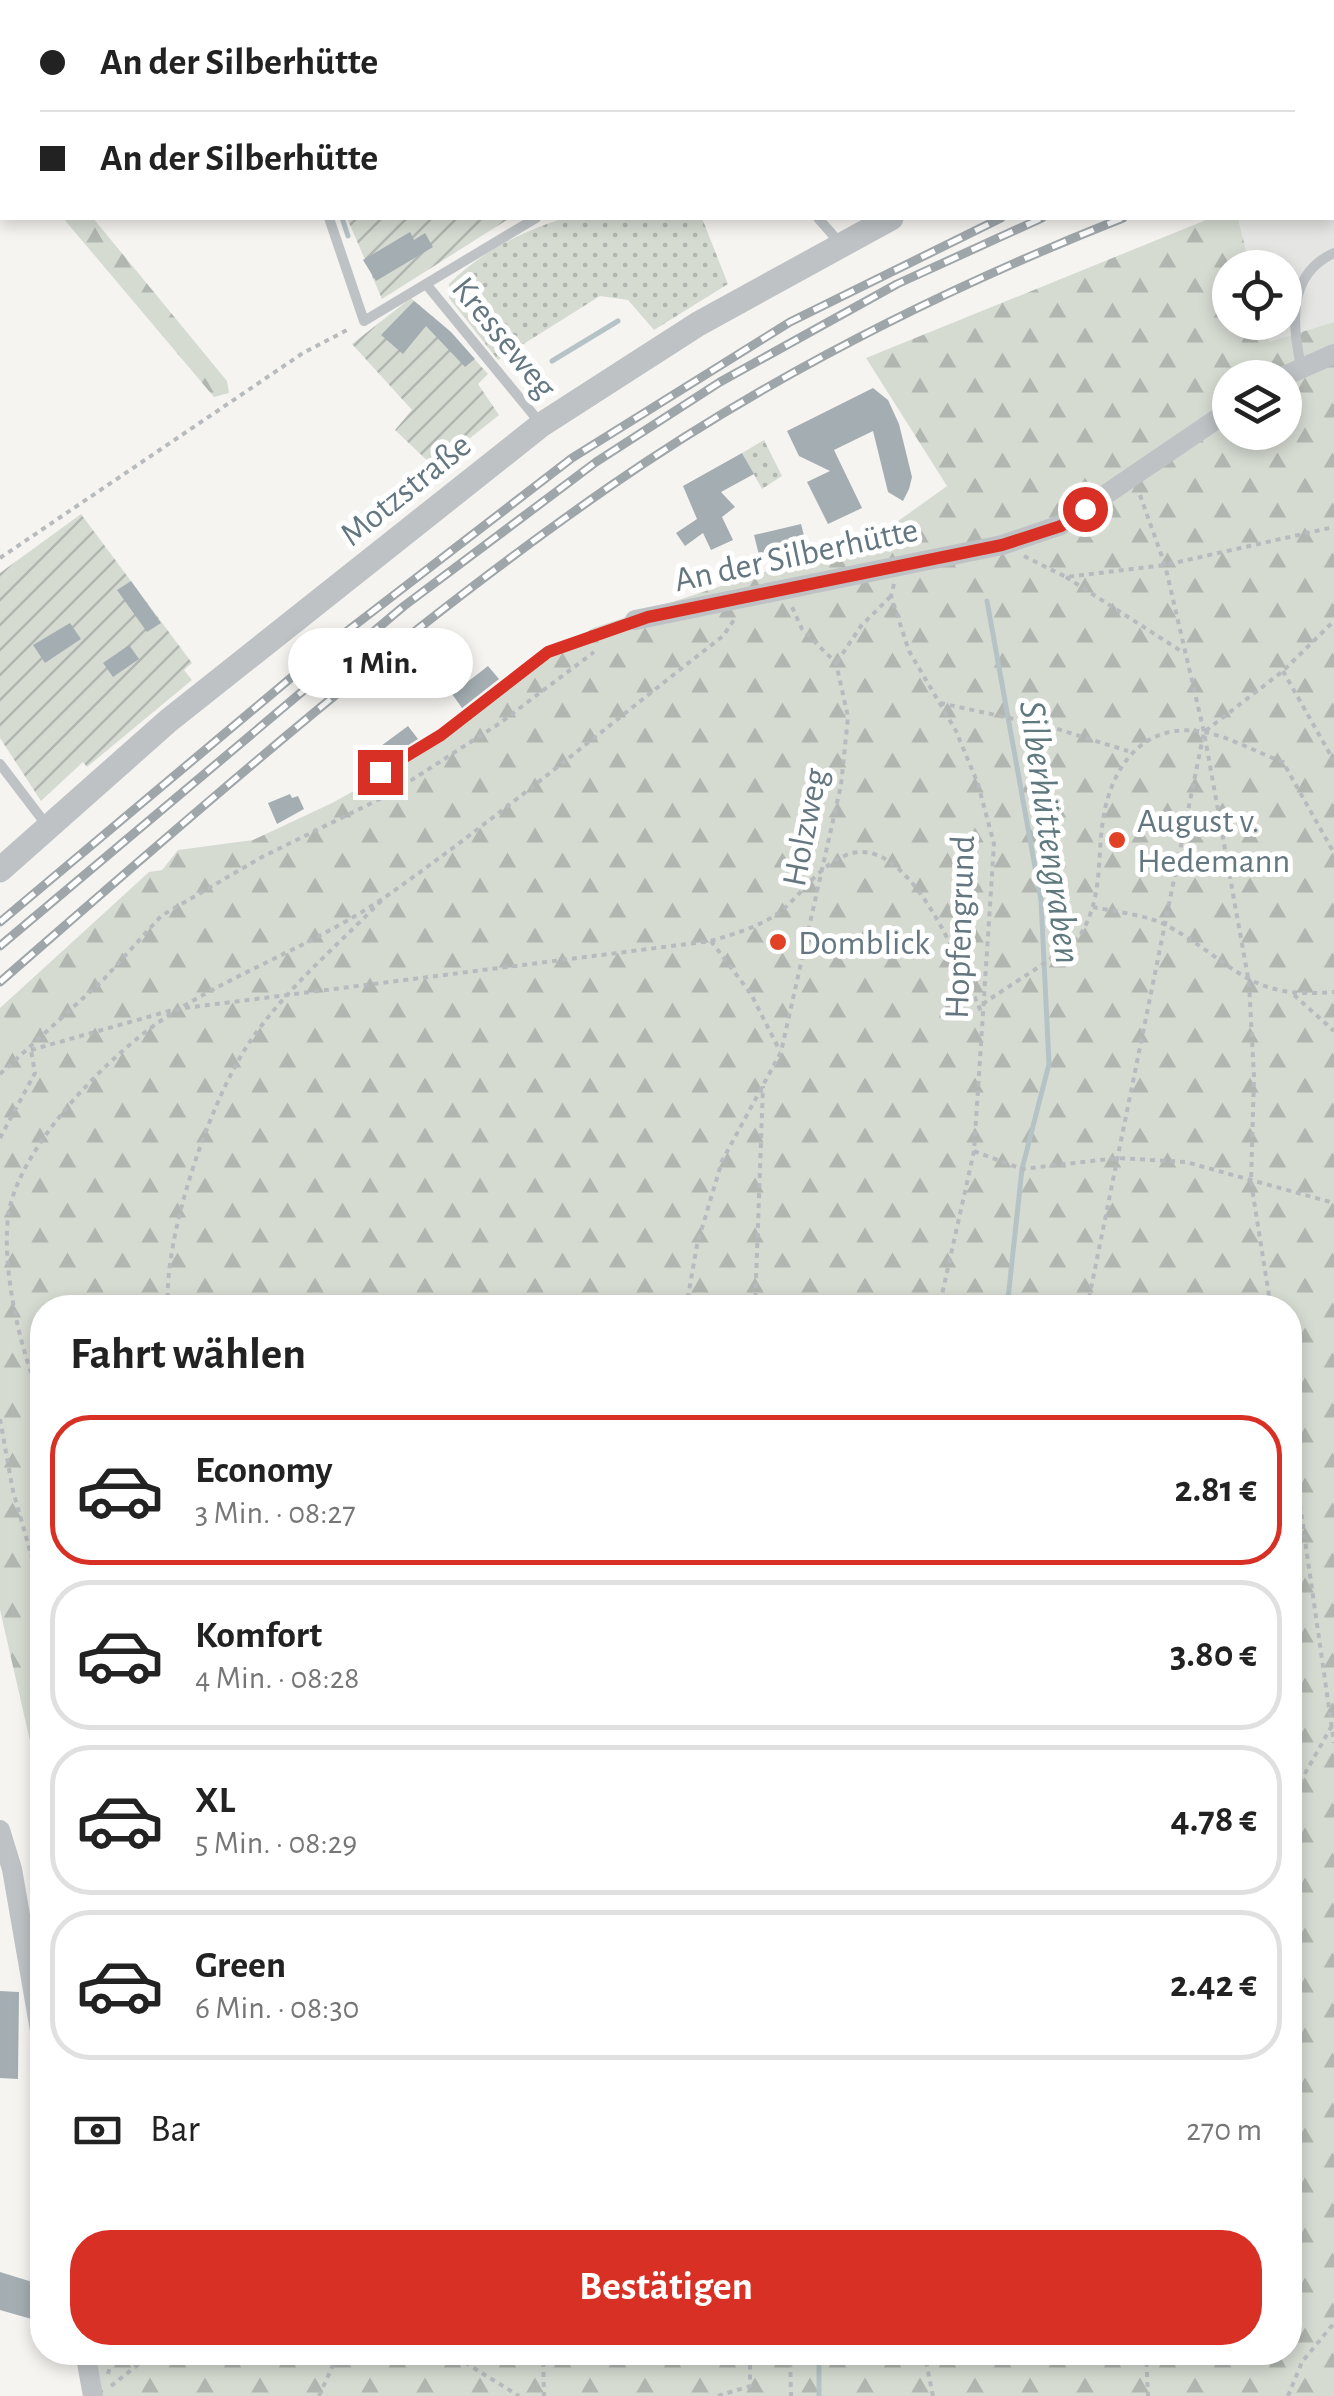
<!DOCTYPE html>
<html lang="de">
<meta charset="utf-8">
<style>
:root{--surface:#fff;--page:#f6f6f6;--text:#222;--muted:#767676;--line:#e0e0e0;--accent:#d93025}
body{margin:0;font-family:"Alegreya Sans",sans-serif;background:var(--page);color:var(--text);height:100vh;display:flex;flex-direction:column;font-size:38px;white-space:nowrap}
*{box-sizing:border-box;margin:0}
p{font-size:32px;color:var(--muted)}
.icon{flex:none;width:55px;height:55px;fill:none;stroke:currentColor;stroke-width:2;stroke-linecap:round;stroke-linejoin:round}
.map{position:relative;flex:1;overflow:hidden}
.panel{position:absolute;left:30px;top:1295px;width:1272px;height:1070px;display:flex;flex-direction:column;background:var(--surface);border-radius:40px;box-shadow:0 5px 15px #0003}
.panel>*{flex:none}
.banner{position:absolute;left:0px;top:0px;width:1335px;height:220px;box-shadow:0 5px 15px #0003;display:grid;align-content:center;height:220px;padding:0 40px;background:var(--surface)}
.controls{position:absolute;left:1212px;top:250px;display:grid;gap:20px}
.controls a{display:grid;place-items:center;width:90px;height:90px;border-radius:50%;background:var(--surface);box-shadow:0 5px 15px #0003;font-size:50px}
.end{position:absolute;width:45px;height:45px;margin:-22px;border:12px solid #d93025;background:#fff;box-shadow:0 0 0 5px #fff}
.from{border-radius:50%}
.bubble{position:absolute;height:70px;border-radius:35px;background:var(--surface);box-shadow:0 5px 15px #0003;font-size:32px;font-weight:700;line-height:70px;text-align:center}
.banner b{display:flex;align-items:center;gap:35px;height:95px;font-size:38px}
.banner b+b{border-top:2px solid var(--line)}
.banner i{width:25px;height:25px;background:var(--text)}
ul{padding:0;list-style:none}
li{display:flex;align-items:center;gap:30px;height:150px;margin:0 20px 15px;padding:0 20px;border:5px solid var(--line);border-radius:40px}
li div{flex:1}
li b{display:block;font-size:38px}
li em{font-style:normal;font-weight:700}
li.active{border-color:var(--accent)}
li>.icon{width:90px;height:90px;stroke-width:1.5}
h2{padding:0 40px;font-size:45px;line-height:120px}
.pay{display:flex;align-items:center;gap:25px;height:110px;padding:0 40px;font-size:38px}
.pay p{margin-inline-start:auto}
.cta{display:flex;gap:20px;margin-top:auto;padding:20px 40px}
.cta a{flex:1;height:115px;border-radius:40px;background:var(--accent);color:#fff;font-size:40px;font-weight:700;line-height:115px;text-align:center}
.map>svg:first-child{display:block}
.built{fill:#e5e6e4}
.grass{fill:url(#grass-dots)}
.forest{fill:url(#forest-firs);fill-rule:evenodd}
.garden{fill:url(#garden-furrows)}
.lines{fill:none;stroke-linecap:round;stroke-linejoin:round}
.stream{stroke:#b5c3c6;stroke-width:5}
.building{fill:#a4aeb2}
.path{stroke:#b8bbbd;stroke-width:4;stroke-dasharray:5 5;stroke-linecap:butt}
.service{stroke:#bec2c5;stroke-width:10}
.minor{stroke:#bec2c5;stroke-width:20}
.tertiary{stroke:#bec2c5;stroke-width:25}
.rail-casing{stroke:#9fa6aa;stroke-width:9}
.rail{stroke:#fff;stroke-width:5;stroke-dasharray:15;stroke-linecap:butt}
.route{stroke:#d93025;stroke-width:12}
.poi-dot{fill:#e14124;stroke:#fff;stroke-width:4}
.labels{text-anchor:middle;stroke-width:10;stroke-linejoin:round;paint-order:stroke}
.street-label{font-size:35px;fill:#647781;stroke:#fff}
.poi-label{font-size:35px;fill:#647781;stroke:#fff;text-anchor:start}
.water-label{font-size:38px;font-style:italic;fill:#5f797f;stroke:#fff}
</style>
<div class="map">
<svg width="1334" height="2396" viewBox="0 0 1334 2396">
<defs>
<pattern id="grass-dots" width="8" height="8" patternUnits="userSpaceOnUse" patternTransform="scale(2.5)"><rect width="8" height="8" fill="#d6dbd2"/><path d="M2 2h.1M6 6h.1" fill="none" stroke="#b1b6b0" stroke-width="1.8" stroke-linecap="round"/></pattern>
<pattern id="forest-firs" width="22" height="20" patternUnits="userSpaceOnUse" patternTransform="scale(2.5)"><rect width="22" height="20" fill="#d6dbd2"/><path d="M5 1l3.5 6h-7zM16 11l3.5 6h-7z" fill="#b1b6b0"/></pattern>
<pattern id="garden-furrows" width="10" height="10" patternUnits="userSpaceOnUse" patternTransform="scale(2.5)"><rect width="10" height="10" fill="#d6dbd2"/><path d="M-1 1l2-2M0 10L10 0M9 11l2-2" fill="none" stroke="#b1b6b0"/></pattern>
</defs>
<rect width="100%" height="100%" fill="#f5f4f1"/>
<path class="built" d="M 1334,165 L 1334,322 L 1268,343 L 1263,323 L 1285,322 L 1285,268 L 1250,267 L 1238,218 L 1332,218 Z"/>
<path class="grass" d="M 565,218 L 702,218 L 728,284 L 654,330 L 628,300 L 600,296 L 498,360 L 449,298 L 449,284 C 479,253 524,230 565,218 Z
M 764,440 L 782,476 L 762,489 L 742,453 Z"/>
<path class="forest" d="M 63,218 L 93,218 L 227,381 L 229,393 L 214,397 Z
M 1211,218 L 1238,218 L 1250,267 L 1230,268 L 1230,322 L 1263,323 L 1269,342 L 1334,322 L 1334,2396 L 88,2396 L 93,2352 L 1290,2352 L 1290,1308 L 42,1308 L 42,1793 L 0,1610 L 0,1008 L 149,872 L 162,870 L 178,850 L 253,840 L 332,803 L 381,776 L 593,628 L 880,534 L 947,486 L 866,358 ZM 1230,378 L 1285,378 L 1285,432 L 1230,432 Z"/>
<path class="garden" d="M 347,218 L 510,218 L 382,299 Z
M 411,298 L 445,327 L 488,374 L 478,384 L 499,415 L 434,467 L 395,430 L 412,410 L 352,344 Z
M 81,514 L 192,663 L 184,670 L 192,680 L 87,767 L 83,762 L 41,801 L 0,738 L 0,573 Z"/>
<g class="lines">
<path class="stream" d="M 271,0 L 272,2
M 342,218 L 348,236
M 552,361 L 618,321
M 987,601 L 1041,900 L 1049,1064 L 1022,1169 L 1007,1308
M 819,2396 L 819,2352"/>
</g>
<path class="building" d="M 410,232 L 414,240 L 425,233 L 433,247 L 376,281 L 363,260 Z
M 414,301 L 451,332 L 475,359 L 465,367 L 426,326 L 403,354 L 381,335 Z
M 873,388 L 888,400 L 899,424 L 912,477 L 909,489 L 903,501 L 888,492 L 873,431 L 834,450 L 862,508 L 828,524 L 807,482 L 830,471 L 799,456 L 787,431 Z
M 742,453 L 754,474 L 721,492 L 735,507 L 722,517 L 733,540 L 711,550 L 703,533 L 685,546 L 676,533 L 697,519 L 683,486 Z
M 801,524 L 806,543 L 759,555 L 754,535 Z
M 131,581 L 161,623 L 147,632 L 117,590 Z
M 70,623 L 81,639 L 45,663 L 33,645 Z
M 129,645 L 139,659 L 113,677 L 103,663 Z
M 488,666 L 499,679 L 462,708 L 452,694 Z
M 408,726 L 418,739 L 373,767 L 366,757 Z
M 290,794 L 292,798 L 298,796 L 304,809 L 277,824 L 268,803 Z
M 0,1991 L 19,1992 L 18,2079 L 0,2078 Z
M 0,2272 L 42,2285 L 42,2322 L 0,2310 Z"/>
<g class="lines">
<path class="path" d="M 449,0 L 450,2
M 0,1 L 3,0
M 1140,495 L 1165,565 L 1204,732 L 1249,983 L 1254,1077 L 1251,1182 L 1271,1308
M 1024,556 L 1066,577 L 1165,565 L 1334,527
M 0,558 L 303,353 L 351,328
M 1066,577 L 1184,653
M 894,584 L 891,596 L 909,651 L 956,731 L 978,784 L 994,844 L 974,1151 L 939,1308
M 837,662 L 861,626 L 891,596
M 1283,671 L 1334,761
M 940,703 L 1051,727 L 1128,751
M 1093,907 C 1116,912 1148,915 1168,926 C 1236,964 1247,1000 1334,992
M 711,941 L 751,994 L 780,1051
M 1294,995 L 1334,1031
M 983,1004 C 1004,988 1072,949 1082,932 C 1103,895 1097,859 1103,820 C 1111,766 1144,721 1204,732 C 1230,737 1258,753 1283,762 L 1334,853
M 185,1008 L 711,941 C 734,934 762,926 781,911 C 803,893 818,867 844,856 C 908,826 963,971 982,1014
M 31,1050 L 176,1009
M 0,1074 L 104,979 L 161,916 L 262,857 L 390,794 L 500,723 L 594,652
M 0,1138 L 35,1073 L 31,1050
M 974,1151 L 1022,1169 L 1118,1158 L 1186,1162 L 1334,1203
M 168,1308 C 163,1238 209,1105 247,1046 C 283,991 337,946 382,900
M 686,1308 L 697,1245 L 722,1161 L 781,1052 L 841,785 L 848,717 L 836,663 L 802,629 L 792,607
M 755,1308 L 763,1086
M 1087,1308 L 1204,732 L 1283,671 L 1334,621
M 42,1401 C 20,1351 0,1265 9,1210 C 25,1137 120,1043 182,1007 C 249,967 325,939 388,895 C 503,814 612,722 723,636 L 734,620
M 0,1419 L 13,1491 L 42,1593
M 1290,1435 L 1334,1743
M 1290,1800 L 1334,1722
M 448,2352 L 519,2396
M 543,2352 L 544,2396
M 790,2352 L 791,2396
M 924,2352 L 933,2396
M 1146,2352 L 1148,2396
M 108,2374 L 114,2352
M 111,2386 L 154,2352
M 319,2396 L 339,2352
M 718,2396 L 750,2386 L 750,2352
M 1288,2396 L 1302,2362 L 1334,2323"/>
<path class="service" d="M 257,0 L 258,2
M 200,2 L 206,0
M 891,2 L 894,0
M 0,108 L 2,106
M 329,218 L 364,321 L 536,218
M 818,218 L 839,242
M 426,284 L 541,424
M 1301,366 C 1292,325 1287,274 1334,253
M 0,764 L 48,827
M 380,772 L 441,735 L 549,652 L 635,620"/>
<path class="minor" d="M 1280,378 L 1334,354
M 635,620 L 1002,545 L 1061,525 L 1230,410
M 0,1830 L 12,1869 L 42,2042
M 85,2352 L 93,2396"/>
<path class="tertiary" d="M 1332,42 L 1334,42
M 0,870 L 168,721 L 541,425 L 698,324 L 891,218"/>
<defs>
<path id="rail" d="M 1332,86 L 1334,86
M 1332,103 L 1334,102
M 1332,136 L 1334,136
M 0,922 L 342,635 L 572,458 L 790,322 L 1001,218
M 0,946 L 404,606 L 596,462 L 720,382 L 897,284 L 1042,218
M 0,982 C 197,811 394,636 609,487 C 768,377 943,289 1123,218"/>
</defs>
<use href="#rail" class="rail-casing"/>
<use href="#rail" class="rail"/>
</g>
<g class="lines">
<path class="route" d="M 380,772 L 441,735 L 548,652 L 648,617 L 1002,545 L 1061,526 L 1085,509"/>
</g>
<g class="poi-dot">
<circle cx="1117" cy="840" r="10"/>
<circle cx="778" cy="942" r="10"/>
</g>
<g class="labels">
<g class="street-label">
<text transform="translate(505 337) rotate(51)" y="12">Kresseweg</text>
<text transform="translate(405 489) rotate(-39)" y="12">Motzstraße</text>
<text transform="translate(796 554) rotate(-12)" y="12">An der Silberhütte</text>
<text transform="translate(804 827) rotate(-79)" y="12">Holzweg</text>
<text transform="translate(959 927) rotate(-88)" y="12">Hopfengrund</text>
</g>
<g class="poi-label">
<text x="1137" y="832">August v.<tspan x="1137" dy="40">Hedemann</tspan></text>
<text x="798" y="954">Domblick</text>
</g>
<g class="water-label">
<text transform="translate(1051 832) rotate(82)" y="13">Silberhüttengraben</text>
</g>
</g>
</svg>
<div class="controls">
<a><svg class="icon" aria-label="locate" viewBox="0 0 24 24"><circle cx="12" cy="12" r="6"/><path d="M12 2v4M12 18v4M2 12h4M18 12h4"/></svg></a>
<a><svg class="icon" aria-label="layers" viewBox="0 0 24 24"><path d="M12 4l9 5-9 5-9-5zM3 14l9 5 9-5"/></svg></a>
</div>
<i class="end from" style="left:1085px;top:509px"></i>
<i class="end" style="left:380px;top:772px"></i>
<div class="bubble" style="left:288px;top:628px;width:185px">1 Min.</div>
<div class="banner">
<b><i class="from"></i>An der Silberhütte</b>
<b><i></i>An der Silberhütte</b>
</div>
<section class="panel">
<h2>Fahrt wählen</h2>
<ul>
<li class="active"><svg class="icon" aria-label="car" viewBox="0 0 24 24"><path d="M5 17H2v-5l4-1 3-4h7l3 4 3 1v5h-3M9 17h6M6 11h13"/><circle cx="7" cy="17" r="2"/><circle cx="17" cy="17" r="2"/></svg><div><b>Economy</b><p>3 Min. · 08:27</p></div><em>2.81 €</em></li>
<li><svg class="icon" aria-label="car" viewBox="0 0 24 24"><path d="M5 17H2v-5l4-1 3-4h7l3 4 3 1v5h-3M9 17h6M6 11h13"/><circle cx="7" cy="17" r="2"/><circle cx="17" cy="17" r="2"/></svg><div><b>Komfort</b><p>4 Min. · 08:28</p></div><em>3.80 €</em></li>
<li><svg class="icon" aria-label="car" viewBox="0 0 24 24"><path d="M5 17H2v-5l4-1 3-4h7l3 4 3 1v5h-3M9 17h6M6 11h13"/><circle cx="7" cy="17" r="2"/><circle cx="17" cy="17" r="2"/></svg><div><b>XL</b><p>5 Min. · 08:29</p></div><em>4.78 €</em></li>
<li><svg class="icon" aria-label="car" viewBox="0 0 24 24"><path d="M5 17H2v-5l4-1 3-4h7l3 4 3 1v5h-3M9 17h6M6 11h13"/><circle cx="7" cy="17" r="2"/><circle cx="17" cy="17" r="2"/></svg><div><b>Green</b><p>6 Min. · 08:30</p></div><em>2.42 €</em></li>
</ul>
<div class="pay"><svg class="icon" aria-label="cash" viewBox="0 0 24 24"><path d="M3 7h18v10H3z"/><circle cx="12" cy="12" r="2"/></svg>Bar<p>270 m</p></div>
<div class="cta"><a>Bestätigen</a></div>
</section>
</div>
